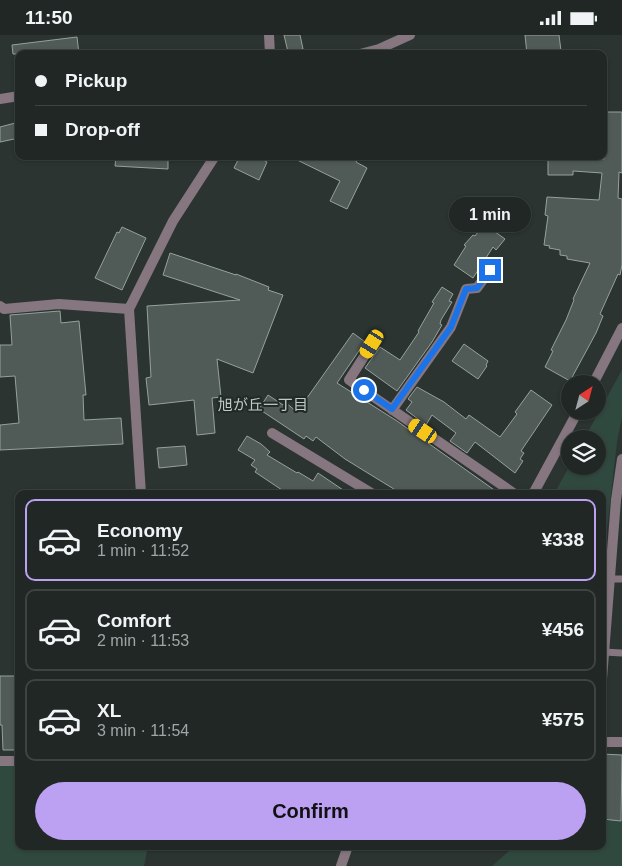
<!DOCTYPE html>
<meta charset="utf-8">
<style>
:root{--surface:#202725;--page:#2d3332;--text:#f1f3f6;--muted:#a2a5a7;--line:#3d4442;--accent:#bca0f2}
body{margin:0;font-family:Arial,"Noto Sans JP",sans-serif;background:var(--page);color:var(--text);height:100vh;display:flex;flex-direction:column;font-size:19px;white-space:nowrap}
*{box-sizing:border-box;margin:0}
p{font-size:16px;color:var(--muted)}
.icon{flex:none;width:28px;height:28px;fill:none;stroke:currentColor;stroke-width:2;stroke-linecap:round;stroke-linejoin:round}
.map{position:relative;flex:1;overflow:hidden}
.drawer{position:absolute;left:15px;top:455px;width:591px;height:360px;display:flex;flex-direction:column;background:var(--surface);border-radius:10px;box-shadow:0 1px 4px #0004,0 0 0 1px var(--line)}
.drawer>*{flex:none}
.guide{position:absolute;left:15px;top:15px;width:592px;height:110px;border-radius:10px;box-shadow:0 1px 4px #0004,0 0 0 1px var(--line);display:grid;align-content:center;height:110px;padding:0 20px;background:var(--surface)}
.needle{width:32px;rotate:36deg}
.tools{position:absolute;left:561px;top:340px;display:grid;gap:10px}
.tools a{display:grid;place-items:center;width:45px;height:45px;border-radius:50%;background:var(--surface);box-shadow:0 1px 4px #0004,0 0 0 1px var(--line);font-size:25px}
.end{position:absolute;width:22px;height:22px;margin:-11px;border:6px solid #1a73e8;background:#fff;box-shadow:0 0 0 2px #fff}
.from{border-radius:50%}
.bubble{position:absolute;height:35px;border-radius:18px;background:var(--surface);box-shadow:0 1px 4px #0004,0 0 0 1px var(--line);font-size:16px;font-weight:700;line-height:35px;text-align:center}
.car{position:absolute;width:15px;height:30px;margin:-15px -8px;border-radius:6px;box-shadow:0 0 4px 1px #0007;background:linear-gradient(#f5c518 24%,#345 0 40%,#f5c518 0 76%,#345 0 86%,#f5c518 0)}
.guide b{display:flex;align-items:center;gap:18px;height:48px;font-size:19px}
.guide b+b{border-top:1px solid var(--line)}
.guide i{width:12px;height:12px;background:var(--text)}
ul{padding:9px 0 0;list-style:none}
li{display:flex;align-items:center;gap:15px;height:82px;margin:0 10px 8px;padding:0 10px;border:2px solid var(--line);border-radius:10px}
li div{flex:1}
li b{display:block;font-size:19px}
li em{font-style:normal;font-weight:700}
li.on{border-color:var(--accent)}
li>.icon{width:45px;height:45px;stroke-width:1.5}
.action{display:flex;gap:10px;margin-top:auto;padding:10px 20px}
.action a{flex:1;height:58px;border-radius:30px;background:var(--accent);color:#111;font-size:20px;font-weight:700;line-height:58px;text-align:center}
.status{display:flex;justify-content:space-between;align-items:center;height:35px;padding:0 25px;background:var(--surface);direction:ltr}
.status svg{height:14px;fill:currentColor}
.map>svg:first-child{display:block}
.green{fill:#30493f}
.building{fill:#505a56;stroke:#96a19c}
.lines{fill:none;stroke-linecap:round;stroke-linejoin:round}
.service{stroke:#85767f;stroke-width:7}
.minor{stroke:#85767f;stroke-width:10}
.tertiary{stroke:#85767f;stroke-width:10}
.route{stroke:#1a73e8;stroke-width:6}
.labels{text-anchor:middle;stroke-width:4;stroke-linejoin:round;paint-order:stroke}
.neighbourhood-label{font-size:15px;fill:#bfcbc6;stroke:#212a27}
</style>
<div class="status"><b>11:50</b><svg viewBox="0 0 49 12"><path d="M0 12V9h3v3zM5 12V6h3v6zM10 12V3h3v9zM15 12V0h3v12zM26 1h20v11H26zM47 4h2v5h-2z"/></svg></div>
<div class="map">
<svg width="622" height="831" viewBox="0 0 622 831">
<rect width="100%" height="100%" fill="#2b3431"/>
<path class="green" d="M 622,335 L 622,382 L 617,407 L 603,529 L 602,459 L 554,459 L 570,430 L 570,431 L 598,431 L 598,404 L 584,404 Z
M 0,730 L 19,730 L 19,811 L 148,811 L 144,831 L 0,831 Z
M 622,782 L 622,831 L 492,831 L 510,815 L 519,811 L 602,811 L 603,787 Z"/>
<path class="building" d="M 284,0 L 300,0 L 303,14 L 288,17 Z
M 525,0 L 559,0 L 561,16 L 527,19 Z
M 77,2 L 79,19 L 13,19 L 12,10 Z
M 607,77 L 622,77 L 622,138 L 619,137 L 618,163 L 622,164 L 622,230 L 620,240 L 618,239 L 600,279 L 603,281 L 596,298 L 570,346 L 545,332 L 553,316 L 551,315 L 566,285 L 574,265 L 573,264 L 590,228 L 567,224 L 567,221 L 560,220 L 560,215 L 549,213 L 550,211 L 544,210 L 548,181 L 545,180 L 547,162 L 599,165 L 602,138 L 573,136 L 573,140 L 548,140 L 548,121 L 604,124 L 604,100 L 607,100 Z
M 19,87 L 19,103 L 0,107 L 0,92 Z
M 116,121 L 168,121 L 168,134 L 115,131 Z
M 240,121 L 256,121 L 267,127 L 259,145 L 234,133 Z
M 289,121 L 358,121 L 356,127 L 367,133 L 347,174 L 330,166 L 340,146 Z
M 484,189 L 505,204 L 496,215 L 493,212 L 473,243 L 454,230 L 466,211 L 464,210 L 473,200 L 475,201 Z
M 122,192 L 146,203 L 122,255 L 95,243 L 117,197 L 119,198 Z
M 170,218 L 236,240 L 236,239 L 269,252 L 268,255 L 283,260 L 253,338 L 217,324 L 221,362 L 212,363 L 215,398 L 197,400 L 194,365 L 149,370 L 146,343 L 151,342 L 147,271 L 240,265 L 163,240 Z
M 442,252 L 453,259 L 449,266 L 452,267 L 441,285 L 440,289 L 442,290 L 432,307 L 397,356 L 365,333 L 380,312 L 400,325 L 419,297 L 418,296 L 434,268 L 432,267 Z
M 60,276 L 61,288 L 79,286 L 86,360 L 83,360 L 84,385 L 121,383 L 123,409 L 0,415 L 0,390 L 19,388 L 15,341 L 0,342 L 0,310 L 12,310 L 10,280 Z
M 353,298 L 365,307 L 337,348 L 397,386 L 500,459 L 402,459 L 345,424 L 316,402 L 313,406 L 306,401 L 304,404 L 259,374 L 268,360 L 283,370 L 285,367 L 297,377 Z
M 464,309 L 488,326 L 486,330 L 487,331 L 478,344 L 452,326 Z
M 417,352 L 444,367 L 466,384 L 469,380 L 500,402 L 517,379 L 515,377 L 531,355 L 552,370 L 521,416 L 524,418 L 520,424 L 523,426 L 515,438 L 475,407 L 467,418 L 450,406 L 456,398 L 432,380 L 426,390 L 406,375 L 412,367 L 408,364 Z
M 247,401 L 261,409 L 270,417 L 267,420 L 297,438 L 298,437 L 313,446 L 318,438 L 349,459 L 288,459 L 255,437 L 257,434 L 251,430 L 255,425 L 238,415 Z
M 185,411 L 187,430 L 159,433 L 157,413 Z
M 0,641 L 19,641 L 19,713 L 16,713 L 16,715 L 3,715 L 2,690 L 0,690 Z
M 602,719 L 622,720 L 621,786 L 602,784 Z"/>
<g class="lines">
<path class="service" d="M 610,544 L 622,544
M 604,617 L 622,618"/>
<path class="minor" d="M 269,0 L 270,19
M 0,271 L 4,274 L 59,269 L 129,274
M 372,309 L 349,345 L 515,459
M 392,375 L 451,292 L 466,254 L 477,253 L 490,235
M 272,398 L 373,459
M 141,459 L 129,274 L 173,186 L 215,121
M 602,644 L 616,465 L 622,424
M 0,726 L 19,726"/>
<path class="tertiary" d="M 360,19 L 379,14 L 410,0
M 0,64 L 19,61
M 593,349 L 622,293
M 533,459 L 578,376
M 602,707 L 622,707
M 341,831 L 348,811"/>
</g>
<g class="lines">
<path class="route" d="M 364,355 L 392,374 L 451,292 L 466,254 L 477,253 L 490,235"/>
</g>
<g class="labels">
<g class="neighbourhood-label">
<text x="263" y="375">旭が丘一丁目</text>
</g>
</g>
</svg>
<div class="tools">
<a><svg class="needle" viewBox="-14 -14 28 28"><path d="M0-13l5 13h-10z" fill="#e53935"/><path d="M0 13l5-13h-10z" fill="#a2a5a7"/></svg></a>
<a><svg class="icon" aria-label="layers" viewBox="0 0 24 24"><path d="M12 4l9 5-9 5-9-5zM3 14l9 5 9-5"/></svg></a>
</div>
<i class="end from" style="left:364px;top:355px"></i>
<i class="end" style="left:490px;top:235px"></i>
<div class="bubble" style="left:449px;top:162px;width:82px">1 min</div>
<i class="car" style="left:372px;top:309px;rotate:212deg"></i>
<i class="car" style="left:423px;top:396px;rotate:304deg"></i>
<div class="guide">
<b><i class="from"></i>Pickup</b>
<b><i></i>Drop-off</b>
</div>
<section class="drawer">
<ul>
<li class="on"><svg class="icon" aria-label="car" viewBox="0 0 24 24"><path d="M5 17H2v-5l4-1 3-4h7l3 4 3 1v5h-3M9 17h6M6 11h13"/><circle cx="7" cy="17" r="2"/><circle cx="17" cy="17" r="2"/></svg><div><b>Economy</b><p>1 min · 11:52</p></div><em>¥338</em></li>
<li><svg class="icon" aria-label="car" viewBox="0 0 24 24"><path d="M5 17H2v-5l4-1 3-4h7l3 4 3 1v5h-3M9 17h6M6 11h13"/><circle cx="7" cy="17" r="2"/><circle cx="17" cy="17" r="2"/></svg><div><b>Comfort</b><p>2 min · 11:53</p></div><em>¥456</em></li>
<li><svg class="icon" aria-label="car" viewBox="0 0 24 24"><path d="M5 17H2v-5l4-1 3-4h7l3 4 3 1v5h-3M9 17h6M6 11h13"/><circle cx="7" cy="17" r="2"/><circle cx="17" cy="17" r="2"/></svg><div><b>XL</b><p>3 min · 11:54</p></div><em>¥575</em></li>
</ul>
<div class="action"><a>Confirm</a></div>
</section>
</div>
